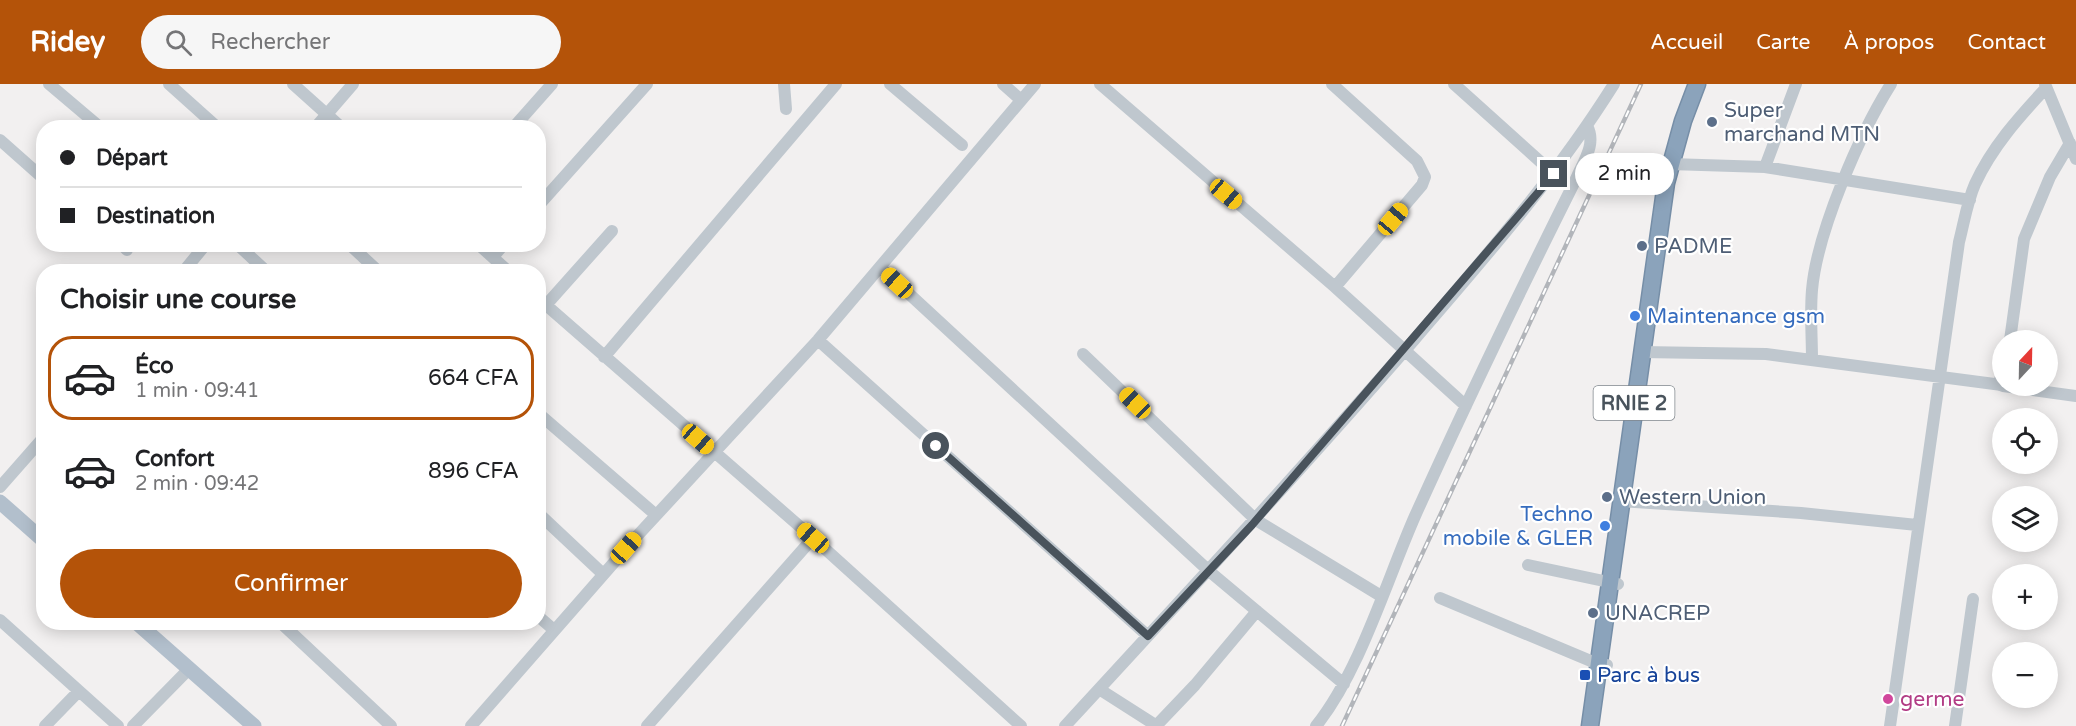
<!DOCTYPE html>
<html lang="fr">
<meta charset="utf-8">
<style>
:root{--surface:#fff;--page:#f6f6f6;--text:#202124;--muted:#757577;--line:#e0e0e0;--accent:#b45309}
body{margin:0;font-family:"Varela Round",sans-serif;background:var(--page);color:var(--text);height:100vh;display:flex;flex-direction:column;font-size:22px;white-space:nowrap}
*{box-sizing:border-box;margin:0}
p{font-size:20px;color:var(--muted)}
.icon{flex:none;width:33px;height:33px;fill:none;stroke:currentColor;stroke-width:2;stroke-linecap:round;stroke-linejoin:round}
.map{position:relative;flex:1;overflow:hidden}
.sheet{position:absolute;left:36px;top:180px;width:510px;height:366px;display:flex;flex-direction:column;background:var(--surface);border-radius:24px;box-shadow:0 3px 15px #0003}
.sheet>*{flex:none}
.top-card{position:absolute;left:36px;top:36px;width:510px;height:132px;border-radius:24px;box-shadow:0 3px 15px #0003;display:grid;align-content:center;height:132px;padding:0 24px;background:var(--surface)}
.needle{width:39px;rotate:22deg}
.tools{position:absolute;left:1992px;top:246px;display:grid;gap:12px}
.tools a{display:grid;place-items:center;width:66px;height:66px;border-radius:50%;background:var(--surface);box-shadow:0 3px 15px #0003;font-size:30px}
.end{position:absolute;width:27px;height:27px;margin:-14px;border:8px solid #49535c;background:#fff;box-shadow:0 0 0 3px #fff}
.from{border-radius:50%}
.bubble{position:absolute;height:42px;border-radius:21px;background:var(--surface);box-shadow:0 3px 15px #0003;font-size:20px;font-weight:600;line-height:42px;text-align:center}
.car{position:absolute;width:18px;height:36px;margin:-18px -9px;border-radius:8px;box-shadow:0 0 4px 2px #0007;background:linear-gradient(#f5c518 24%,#345 0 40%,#f5c518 0 76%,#345 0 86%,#f5c518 0)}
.top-card b{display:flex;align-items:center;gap:21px;height:57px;font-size:22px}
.top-card b+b{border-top:2px solid var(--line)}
.top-card i{width:15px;height:15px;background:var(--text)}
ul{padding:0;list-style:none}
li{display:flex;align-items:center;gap:18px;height:84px;margin:0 12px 9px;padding:0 12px;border:3px solid transparent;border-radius:24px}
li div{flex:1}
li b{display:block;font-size:22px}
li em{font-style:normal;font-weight:600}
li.current{border-color:var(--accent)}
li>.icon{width:54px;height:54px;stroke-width:1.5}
h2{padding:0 24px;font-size:27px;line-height:72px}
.action{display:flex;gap:12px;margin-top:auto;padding:12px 24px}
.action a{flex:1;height:69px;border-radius:36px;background:var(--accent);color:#fff;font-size:24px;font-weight:600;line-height:69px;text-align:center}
header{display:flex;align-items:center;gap:36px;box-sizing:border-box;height:84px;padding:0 30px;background:var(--accent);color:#fff}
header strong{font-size:28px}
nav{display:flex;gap:33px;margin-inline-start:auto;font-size:21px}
.search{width:420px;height:54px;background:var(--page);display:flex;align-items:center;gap:15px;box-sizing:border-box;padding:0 21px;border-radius:33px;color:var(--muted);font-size:22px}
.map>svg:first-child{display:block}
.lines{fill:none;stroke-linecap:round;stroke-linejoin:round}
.highway-casing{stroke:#768ea7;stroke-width:19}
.minor{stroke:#bfc7ce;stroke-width:12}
.major{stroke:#b2bfcc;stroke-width:15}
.highway{stroke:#8ba3bb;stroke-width:16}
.rail-casing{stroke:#b2b5ba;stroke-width:4.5}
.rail{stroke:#fff;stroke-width:2;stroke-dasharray:7;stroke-linecap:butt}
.route{stroke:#49535c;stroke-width:8}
.service-dot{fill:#5c6f8a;stroke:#fff;stroke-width:2}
.shop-dot{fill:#3f7fe0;stroke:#fff;stroke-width:2}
.transit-dot{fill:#1a4fb4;stroke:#fff;stroke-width:2}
.hotel-dot{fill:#d1479c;stroke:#fff;stroke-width:2}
.labels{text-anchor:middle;stroke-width:4.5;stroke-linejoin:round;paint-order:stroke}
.shield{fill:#fff;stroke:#80878d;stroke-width:1.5}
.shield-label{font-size:20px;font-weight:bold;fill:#49535c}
.service-label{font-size:21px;fill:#4e5e75;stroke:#fff;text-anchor:start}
.shop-label{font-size:21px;fill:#366cbe;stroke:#fff;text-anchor:start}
.transit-label{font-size:21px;fill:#164399;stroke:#fff;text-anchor:start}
.hotel-label{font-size:21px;fill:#b23c85;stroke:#fff;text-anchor:start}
</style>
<header>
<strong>Ridey</strong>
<div class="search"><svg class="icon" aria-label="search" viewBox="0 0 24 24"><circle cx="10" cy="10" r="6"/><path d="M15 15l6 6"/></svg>Rechercher</div>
<nav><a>Accueil</a><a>Carte</a><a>À propos</a><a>Contact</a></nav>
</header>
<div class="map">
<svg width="2076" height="642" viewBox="0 0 2076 642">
<rect width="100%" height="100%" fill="#f2f0f0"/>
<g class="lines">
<defs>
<path id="highway" d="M 1590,642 L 1666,99 L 1683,37 L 1697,0"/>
</defs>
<use href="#highway" class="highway-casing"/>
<path class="minor" d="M 49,0 L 101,44
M 169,0 L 218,44
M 293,0 L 342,44
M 784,0 L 786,25
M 890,0 L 962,61
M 1003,0 L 1021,16
M 1100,0 L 1335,203 L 1466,322
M 1332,0 L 1417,77 L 1425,93 L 1422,101 L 1335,203
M 1454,0 L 1554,90
M 2045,0 L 2076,75
M 315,44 L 353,0
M 513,44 L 552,0
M 0,56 L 44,95
M 1670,80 L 1765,83 L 1970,116
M 1765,83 L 1796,0
M 538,122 L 647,0
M 121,160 L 127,166
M 237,160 L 267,188
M 349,160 L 379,188
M 478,160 L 509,188
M 493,173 L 504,160
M 880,183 L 1209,487 L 1344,600
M 183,188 L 206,160
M 538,214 L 813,454 L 1021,642
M 546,221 L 612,147
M 818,256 L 1148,552
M 2010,256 L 2024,155 L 2050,93 L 2070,59
M 1641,268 L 1766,270 L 2002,301
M 1083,270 L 1256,436 L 1381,512
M 604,273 L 836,0
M 1812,276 C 1812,253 1810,229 1812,206 C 1817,148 1860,49 1891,0
M 1999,301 L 2002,287
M 2003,302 L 2076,312
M 538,329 L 656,431
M 0,403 L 44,353
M 1620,417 L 1801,429 L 1917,441
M 538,429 L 603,490
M 1528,481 L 1618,500
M 1440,514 L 1598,580 L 1607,581
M 538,532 L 554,546
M 0,536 L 118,642
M 280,538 L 391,642
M 1099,605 L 1157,642
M 45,642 L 79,607
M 133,642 L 189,585
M 471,642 L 638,451 L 818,256 L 1035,0
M 647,642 L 813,454
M 1065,642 C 1183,514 1300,387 1414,256 C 1486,172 1555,94 1614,0
M 1156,642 L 1195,601 L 1257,527
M 1316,642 C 1360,587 1386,498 1415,432 C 1466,319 1520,207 1576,95 C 1583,78 1597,60 1587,42
M 1890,642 L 1959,158 C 1964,139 1967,118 1975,100 C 1992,63 2019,33 2046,4
M 1955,642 L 1973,515"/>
<path class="major" d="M 0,418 L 44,457
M 136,538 L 254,642"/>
<use href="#highway" class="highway"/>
<defs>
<path id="rail" d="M 1342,642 L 1641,0"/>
</defs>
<use href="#rail" class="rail-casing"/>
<use href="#rail" class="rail"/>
</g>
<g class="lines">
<path class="route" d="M 936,362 L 1148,552 L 1252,441 L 1554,90"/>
</g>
<g class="service-dot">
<circle cx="1712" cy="38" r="6"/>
<circle cx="1642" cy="162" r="6"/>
<circle cx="1607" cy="413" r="6"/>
<circle cx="1593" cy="529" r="6"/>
</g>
<g class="shop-dot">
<circle cx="1635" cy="232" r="6"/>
<circle cx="1605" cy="442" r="6"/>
</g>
<rect class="transit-dot" x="1579" y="585" width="12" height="12" rx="3"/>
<circle class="hotel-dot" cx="1888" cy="615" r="6"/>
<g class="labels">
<rect class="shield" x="1593.5" y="302" width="81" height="34" rx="4.5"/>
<g class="shield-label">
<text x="1634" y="326">RNIE 2</text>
</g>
<g class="service-label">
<text x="1724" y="33">Super<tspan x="1724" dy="24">marchand MTN</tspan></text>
<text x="1654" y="169">PADME</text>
<text x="1619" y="420">Western Union</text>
<text x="1605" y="536">UNACREP</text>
</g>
<g class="shop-label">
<text x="1647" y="239">Maintenance gsm</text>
<text x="1593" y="437" text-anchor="end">Techno<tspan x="1593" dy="24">mobile &amp; GLER</tspan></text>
</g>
<g class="transit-label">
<text x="1597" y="598">Parc à bus</text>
</g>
<g class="hotel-label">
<text x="1900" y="622">germe</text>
</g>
</g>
</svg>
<div class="tools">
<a><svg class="needle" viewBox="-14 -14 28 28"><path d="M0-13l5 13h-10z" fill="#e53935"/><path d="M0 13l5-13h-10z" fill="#757577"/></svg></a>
<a><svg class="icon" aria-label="locate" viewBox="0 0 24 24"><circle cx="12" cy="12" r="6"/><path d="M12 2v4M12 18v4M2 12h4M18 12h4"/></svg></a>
<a><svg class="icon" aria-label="layers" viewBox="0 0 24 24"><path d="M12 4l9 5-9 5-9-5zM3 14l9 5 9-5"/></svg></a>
<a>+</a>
<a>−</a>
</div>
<i class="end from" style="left:936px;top:362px"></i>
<i class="end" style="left:1554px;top:90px"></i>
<div class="bubble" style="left:1575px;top:69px;width:99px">2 min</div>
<i class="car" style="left:1226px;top:110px;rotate:130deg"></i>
<i class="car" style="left:1393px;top:135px;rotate:40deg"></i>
<i class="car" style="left:897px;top:199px;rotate:313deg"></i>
<i class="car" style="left:1135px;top:319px;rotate:314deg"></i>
<i class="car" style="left:698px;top:355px;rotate:131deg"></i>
<i class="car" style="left:813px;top:454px;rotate:311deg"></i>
<i class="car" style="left:626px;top:464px;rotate:42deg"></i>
<div class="top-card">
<b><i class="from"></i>Départ</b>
<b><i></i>Destination</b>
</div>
<section class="sheet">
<h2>Choisir une course</h2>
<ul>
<li class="current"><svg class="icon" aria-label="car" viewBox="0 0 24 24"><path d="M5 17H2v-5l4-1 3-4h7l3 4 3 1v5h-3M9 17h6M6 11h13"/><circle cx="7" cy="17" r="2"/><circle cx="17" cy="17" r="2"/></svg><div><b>Éco</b><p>1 min · 09:41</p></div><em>664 CFA</em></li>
<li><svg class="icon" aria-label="car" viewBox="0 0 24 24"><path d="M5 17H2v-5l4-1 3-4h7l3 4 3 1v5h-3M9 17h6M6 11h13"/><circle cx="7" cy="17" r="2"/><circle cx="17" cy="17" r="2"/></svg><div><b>Confort</b><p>2 min · 09:42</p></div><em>896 CFA</em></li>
</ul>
<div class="action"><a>Confirmer</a></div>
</section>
</div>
